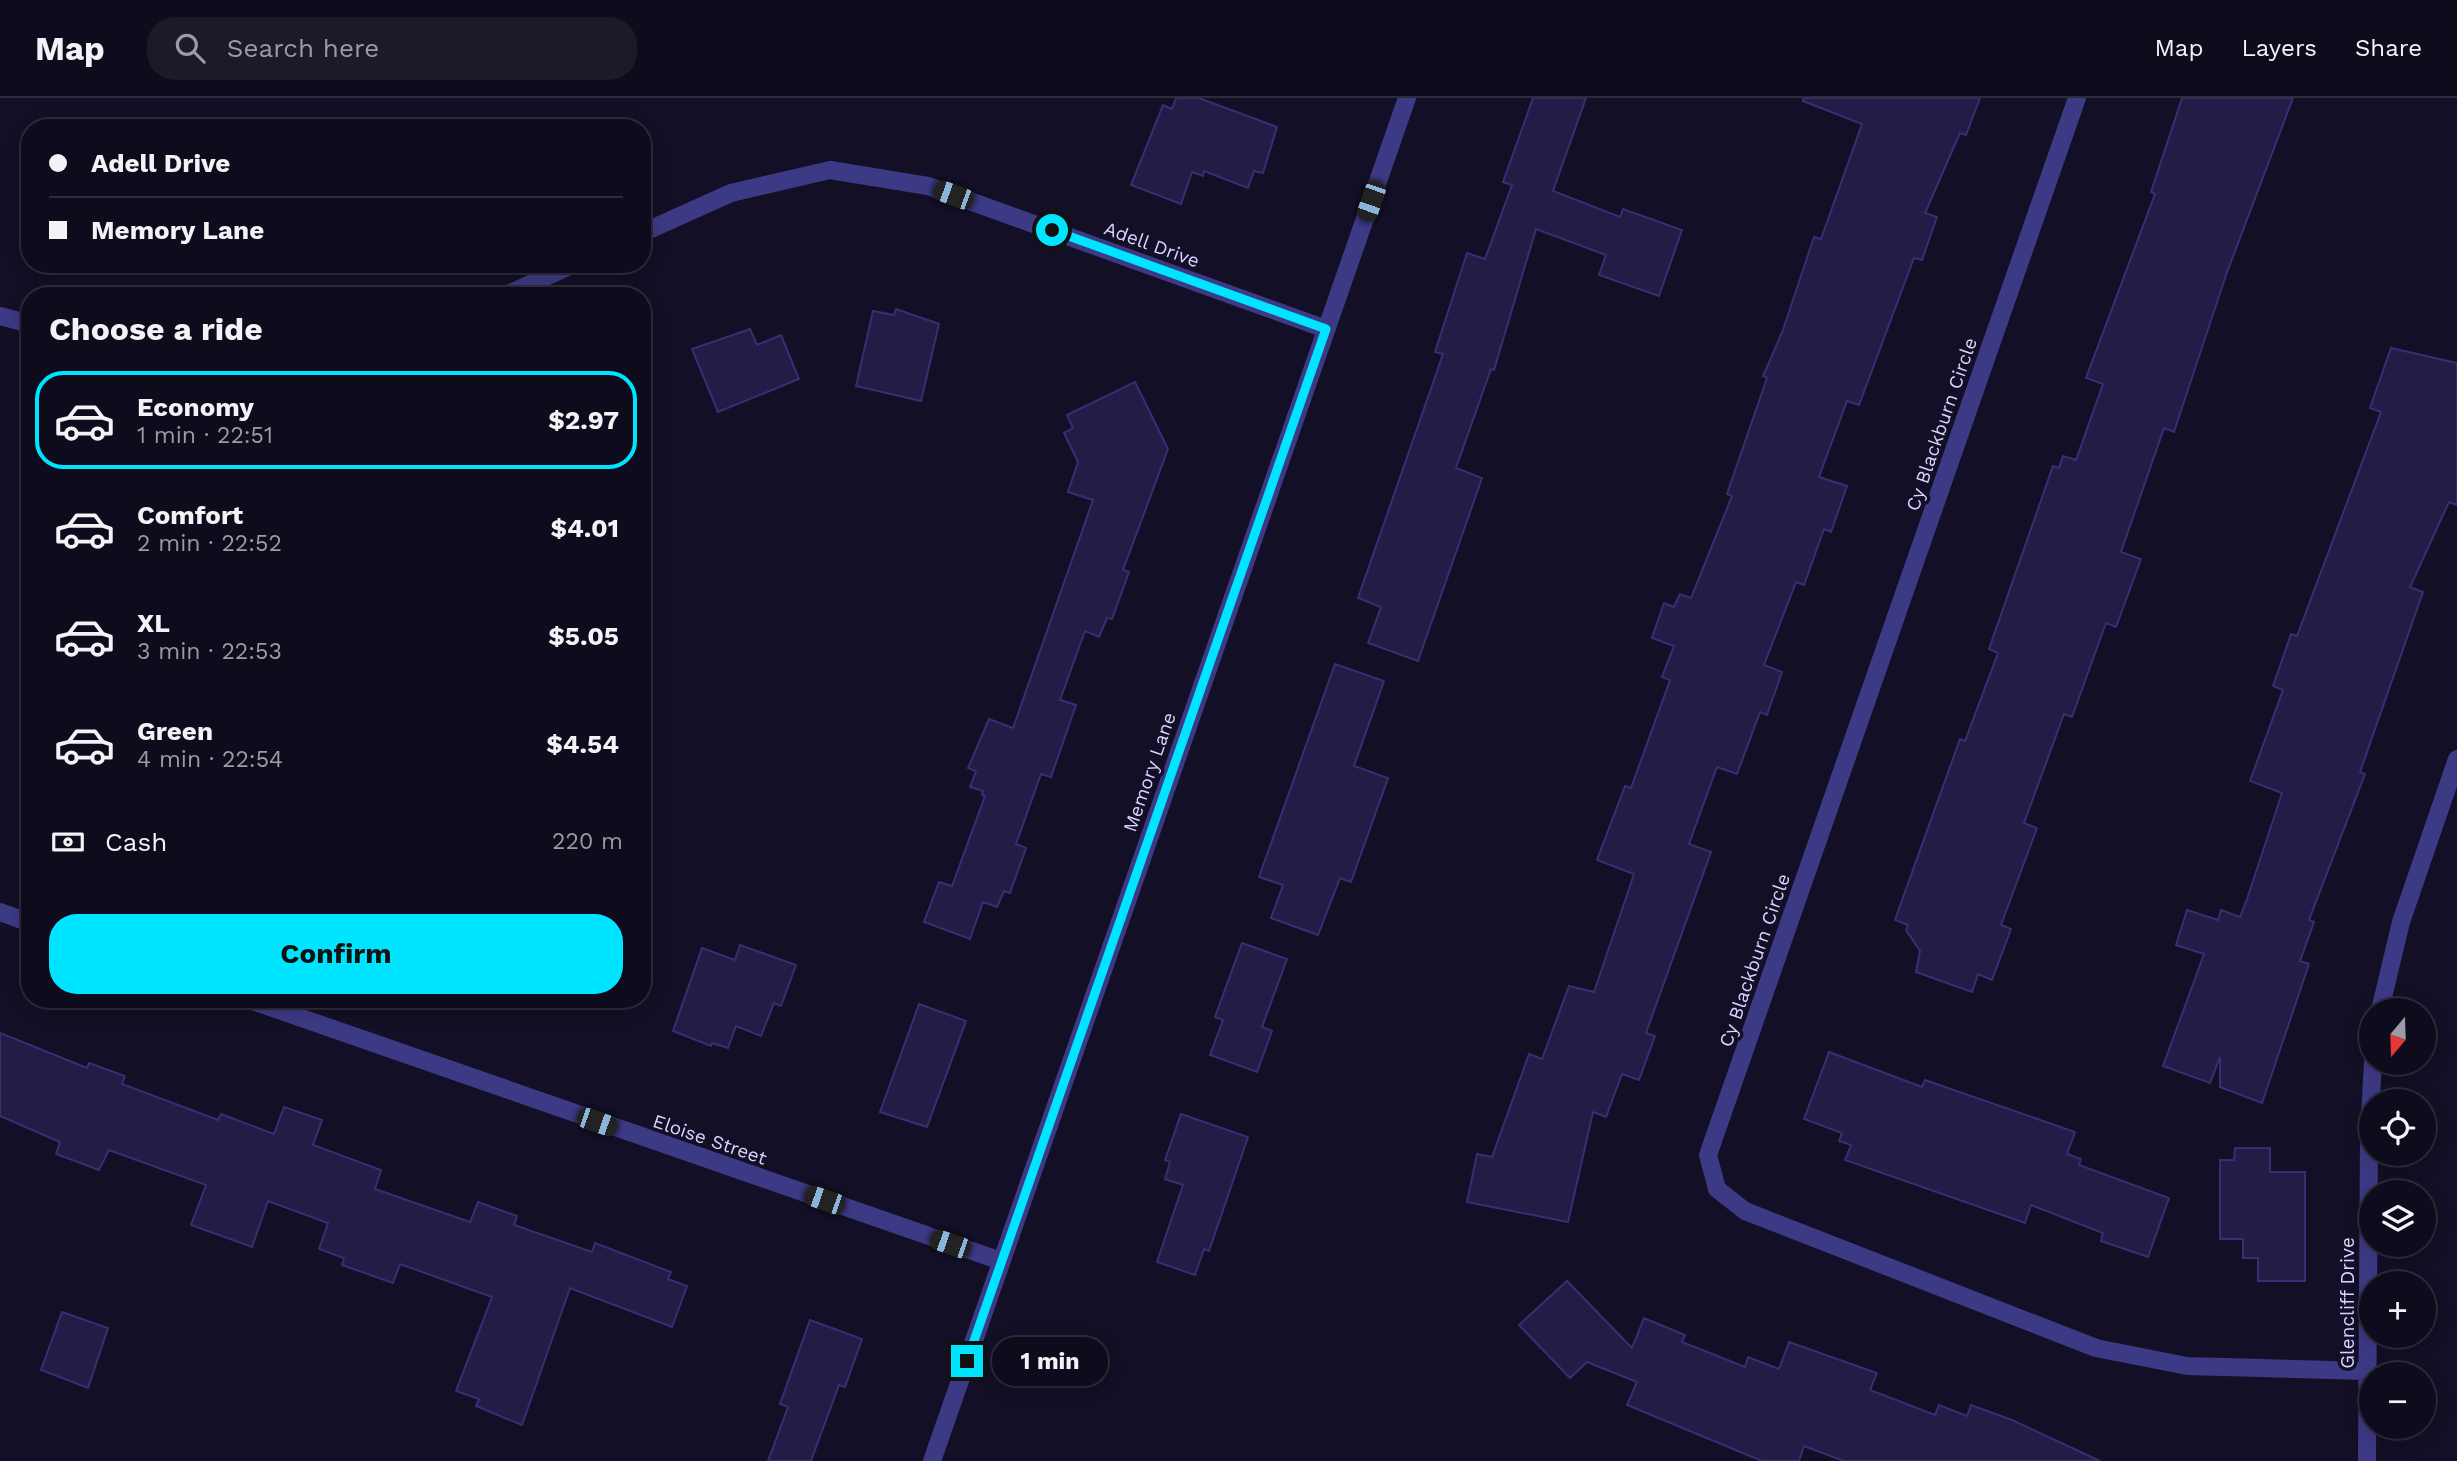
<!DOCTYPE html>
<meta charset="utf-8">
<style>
:root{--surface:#0e0b1c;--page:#1c1929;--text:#f1f3f6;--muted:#9b9ba3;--line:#2e2b3b;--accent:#00e5ff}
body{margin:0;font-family:"Work Sans",sans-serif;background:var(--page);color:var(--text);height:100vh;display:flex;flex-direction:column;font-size:26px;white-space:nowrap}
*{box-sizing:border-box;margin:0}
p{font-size:23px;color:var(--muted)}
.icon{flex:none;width:38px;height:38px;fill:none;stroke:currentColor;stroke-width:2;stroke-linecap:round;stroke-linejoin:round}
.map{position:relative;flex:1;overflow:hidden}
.drawer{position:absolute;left:21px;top:189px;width:630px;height:721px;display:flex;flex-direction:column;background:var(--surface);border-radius:28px;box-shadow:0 4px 18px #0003,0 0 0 2px var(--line)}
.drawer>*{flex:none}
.guide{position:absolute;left:21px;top:21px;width:630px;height:154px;border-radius:28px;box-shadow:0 4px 18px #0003,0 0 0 2px var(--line);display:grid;align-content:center;height:154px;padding:0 28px;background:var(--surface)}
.needle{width:46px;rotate:199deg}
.fabs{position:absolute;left:2359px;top:900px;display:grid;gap:14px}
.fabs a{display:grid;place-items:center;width:77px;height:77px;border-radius:50%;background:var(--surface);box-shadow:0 4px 18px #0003,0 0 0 2px var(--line);font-size:35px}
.end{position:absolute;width:32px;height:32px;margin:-16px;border:9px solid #00e5ff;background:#111;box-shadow:0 0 0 4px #111}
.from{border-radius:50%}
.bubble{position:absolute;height:49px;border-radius:24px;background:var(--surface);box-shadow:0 4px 18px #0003,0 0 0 2px var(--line);font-size:23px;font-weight:700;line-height:49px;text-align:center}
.car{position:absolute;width:21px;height:42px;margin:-21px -10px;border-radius:9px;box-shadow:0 0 5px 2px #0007;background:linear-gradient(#222 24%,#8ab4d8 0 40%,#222 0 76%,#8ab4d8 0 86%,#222 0)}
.guide b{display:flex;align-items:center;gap:24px;height:66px;font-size:26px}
.guide b+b{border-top:2px solid var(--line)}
.guide i{width:18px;height:18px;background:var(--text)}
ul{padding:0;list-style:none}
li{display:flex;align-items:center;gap:21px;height:98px;margin:0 14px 10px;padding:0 14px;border:4px solid transparent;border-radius:28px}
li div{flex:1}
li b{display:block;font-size:26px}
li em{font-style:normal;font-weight:700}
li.active{border-color:var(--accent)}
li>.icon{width:63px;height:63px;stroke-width:1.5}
h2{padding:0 28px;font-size:32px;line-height:84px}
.pay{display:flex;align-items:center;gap:18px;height:77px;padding:0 28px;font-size:26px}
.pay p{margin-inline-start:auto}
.cta{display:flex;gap:14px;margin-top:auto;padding:14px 28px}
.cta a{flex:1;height:80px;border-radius:28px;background:var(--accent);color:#111;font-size:28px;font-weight:700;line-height:80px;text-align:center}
header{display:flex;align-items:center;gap:42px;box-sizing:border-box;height:98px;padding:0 35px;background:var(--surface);border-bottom:2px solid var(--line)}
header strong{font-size:33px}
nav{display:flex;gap:38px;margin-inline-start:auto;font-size:24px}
.search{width:490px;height:63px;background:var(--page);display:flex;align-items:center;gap:18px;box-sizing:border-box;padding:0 24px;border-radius:28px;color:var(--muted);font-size:26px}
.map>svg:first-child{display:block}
.building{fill:#241b47;stroke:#3b2d73;stroke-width:2}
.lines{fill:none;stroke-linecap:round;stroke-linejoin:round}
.minor{stroke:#3d3a85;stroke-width:18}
.route{stroke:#00e5ff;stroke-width:9}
.labels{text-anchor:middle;stroke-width:7;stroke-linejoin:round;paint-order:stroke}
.street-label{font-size:19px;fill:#d9d4ff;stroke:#130f26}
</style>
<header>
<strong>Map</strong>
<div class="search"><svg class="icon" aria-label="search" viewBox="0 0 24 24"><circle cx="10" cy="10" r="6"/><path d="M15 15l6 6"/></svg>Search here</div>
<nav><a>Map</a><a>Layers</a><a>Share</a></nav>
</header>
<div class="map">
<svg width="2457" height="1363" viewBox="0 0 2457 1363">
<rect width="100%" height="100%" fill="#130f26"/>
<path class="building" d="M 1176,0 L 1199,0 L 1277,29 L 1263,75 L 1254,73 L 1248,90 L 1204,73 L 1203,78 L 1192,74 L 1181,106 L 1131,87 L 1163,7 L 1172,11 Z
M 1533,0 L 1586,0 L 1553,93 L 1620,119 L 1623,111 L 1682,132 L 1659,198 L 1599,177 L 1606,157 L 1536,131 L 1494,272 L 1491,271 L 1456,370 L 1482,380 L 1418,563 L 1368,545 L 1381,509 L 1358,500 L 1443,256 L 1435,254 L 1467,155 L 1485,161 L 1512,87 L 1503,84 Z
M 1803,0 L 1980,0 L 1966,37 L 1960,35 L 1925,115 L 1937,119 L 1922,162 L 1914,160 L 1859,307 L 1847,303 L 1819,379 L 1847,388 L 1831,434 L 1824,431 L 1804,487 L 1796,484 L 1764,567 L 1782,574 L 1767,617 L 1760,614 L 1737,676 L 1717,669 L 1689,746 L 1711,754 L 1646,935 L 1655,938 L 1639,982 L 1622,976 L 1606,1019 L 1593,1014 L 1568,1124 L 1467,1104 L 1477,1056 L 1492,1059 L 1529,956 L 1542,961 L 1569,888 L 1594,894 L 1634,776 L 1597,762 L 1625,688 L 1631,690 L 1670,582 L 1662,579 L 1674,548 L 1652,540 L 1664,505 L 1674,509 L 1680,496 L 1691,500 L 1732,398 L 1727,396 L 1767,280 L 1763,278 L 1783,232 L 1814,139 L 1821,141 L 1862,26 L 1803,3 Z
M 2182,0 L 2293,0 L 2226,177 L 2174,334 L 2164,330 L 2121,454 L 2141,461 L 2116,529 L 2106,525 L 2072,619 L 2064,616 L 2024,725 L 2037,730 L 2001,827 L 2011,831 L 1992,882 L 1978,876 L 1972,894 L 1916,874 L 1920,853 L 1906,832 L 1908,827 L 1895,822 L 1960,641 L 1965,643 L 1998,555 L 1989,551 L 2053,368 L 2059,370 L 2063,358 L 2076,362 L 2103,286 L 2086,280 L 2155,96 L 2151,94 Z
M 896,211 L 939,226 L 921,303 L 856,288 L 873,213 L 894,217 Z
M 750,231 L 757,247 L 781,237 L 799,281 L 718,314 L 692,251 Z
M 2391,250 L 2457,265 L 2457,407 L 2449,404 L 2410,489 L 2423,494 L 2360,674 L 2365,676 L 2309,822 L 2314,824 L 2300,863 L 2309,866 L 2262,1005 L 2220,989 L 2220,959 L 2210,985 L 2163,968 L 2204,856 L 2176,847 L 2187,812 L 2218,822 L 2221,812 L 2240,819 L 2247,801 L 2282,695 L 2250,683 L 2283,592 L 2273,588 L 2291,536 L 2297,538 L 2381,314 L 2370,310 Z
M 1135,284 L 1168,351 L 1123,472 L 1129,474 L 1112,521 L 1107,520 L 1099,539 L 1085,533 L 1060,602 L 1076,607 L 1051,679 L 1041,676 L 1016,746 L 1026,750 L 1010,795 L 1004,793 L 997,809 L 983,804 L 970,841 L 924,824 L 939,784 L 952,788 L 985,698 L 982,697 L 983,693 L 970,689 L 976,673 L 968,670 L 989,621 L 1013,630 L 1093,402 L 1068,394 L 1078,364 L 1064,335 L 1073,330 L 1067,317 Z
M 1335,566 L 1384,583 L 1354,668 L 1388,680 L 1351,784 L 1340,780 L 1318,837 L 1271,820 L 1283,787 L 1259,779 Z
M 1242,845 L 1287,861 L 1262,929 L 1272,933 L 1257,974 L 1210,957 L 1223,922 L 1215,919 Z
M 740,847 L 796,867 L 781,908 L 774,905 L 761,938 L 736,928 L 728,950 L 712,945 L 711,948 L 673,933 L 702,850 L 735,862 Z
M 919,906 L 966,923 L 927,1029 L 880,1014 Z
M 0,935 L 87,970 L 89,965 L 125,978 L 122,986 L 218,1022 L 221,1016 L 274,1036 L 284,1009 L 322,1022 L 313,1047 L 381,1072 L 375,1091 L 470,1124 L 478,1104 L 517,1118 L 514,1127 L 592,1154 L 595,1145 L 671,1174 L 668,1181 L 687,1188 L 672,1229 L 570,1190 L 522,1327 L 476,1308 L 479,1301 L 456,1293 L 492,1199 L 400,1166 L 393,1185 L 342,1167 L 344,1160 L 319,1151 L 328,1125 L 268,1103 L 252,1149 L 191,1127 L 206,1087 L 109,1052 L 99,1072 L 56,1056 L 60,1044 L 0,1018 Z
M 1829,954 L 1922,989 L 1925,982 L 2075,1034 L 2067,1056 L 2081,1061 L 2079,1067 L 2169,1100 L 2148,1159 L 2101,1143 L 2103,1135 L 2031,1107 L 2025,1125 L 1845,1062 L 1851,1047 L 1839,1043 L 1842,1035 L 1804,1021 Z
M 1181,1016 L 1248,1039 L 1209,1153 L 1204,1151 L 1195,1177 L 1157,1164 L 1183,1087 L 1165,1081 L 1170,1064 L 1165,1062 Z
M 2235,1050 L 2270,1050 L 2270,1074 L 2305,1074 L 2305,1183 L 2258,1183 L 2258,1160 L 2243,1160 L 2243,1141 L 2220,1141 L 2220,1062 L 2234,1062 Z
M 1567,1183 L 1632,1250 L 1644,1220 L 1685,1237 L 1682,1244 L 1745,1269 L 1748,1259 L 1779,1271 L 1789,1244 L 1877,1275 L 1870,1292 L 1935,1317 L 1939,1307 L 1967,1318 L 1971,1307 L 2012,1322 L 2100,1363 L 1844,1363 L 1804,1348 L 1799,1363 L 1762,1363 L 1627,1307 L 1637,1284 L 1587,1264 L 1570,1280 L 1519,1227 Z
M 62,1214 L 108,1230 L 88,1290 L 41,1272 Z
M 810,1222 L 862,1241 L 845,1289 L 839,1287 L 811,1363 L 768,1363 L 788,1309 L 780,1306 Z"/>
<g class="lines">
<path class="minor" d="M 2077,0 L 1708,1057 L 1717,1091 L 1745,1113 L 2096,1250 L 2187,1268 L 2367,1273
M 642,135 L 731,95 L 830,72 L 928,88 L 1326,231
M 504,198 L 574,166
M 0,218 L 30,226
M 0,814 L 30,825
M 247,901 L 1001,1163
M 2380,912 L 2401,824 L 2457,661
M 932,1363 L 1407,0
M 2367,1363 L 2369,1035 L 2373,964"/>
</g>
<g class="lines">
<path class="route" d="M 967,1263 L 1326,231 L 1052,132"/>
</g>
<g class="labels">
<g class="street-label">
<text transform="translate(1152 146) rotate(20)" y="7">Adell Drive</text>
<text transform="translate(1941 326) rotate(-71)" y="7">Cy Blackburn Circle</text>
<text transform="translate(1149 674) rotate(-71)" y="7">Memory Lane</text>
<text transform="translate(1754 862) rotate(-71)" y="7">Cy Blackburn Circle</text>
<text transform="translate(710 1041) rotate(19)" y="7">Eloise Street</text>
<text transform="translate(2347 1205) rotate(-90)" y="7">Glencliff Drive</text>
</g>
</g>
</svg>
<div class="fabs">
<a><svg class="needle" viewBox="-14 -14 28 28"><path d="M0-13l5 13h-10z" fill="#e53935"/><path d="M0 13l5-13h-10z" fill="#9b9ba3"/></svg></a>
<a><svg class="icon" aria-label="locate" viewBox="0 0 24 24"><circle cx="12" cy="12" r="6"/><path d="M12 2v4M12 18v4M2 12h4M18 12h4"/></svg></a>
<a><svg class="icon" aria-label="layers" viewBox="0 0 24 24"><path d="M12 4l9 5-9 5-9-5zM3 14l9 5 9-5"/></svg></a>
<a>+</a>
<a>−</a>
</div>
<i class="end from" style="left:1052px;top:132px"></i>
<i class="end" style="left:967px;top:1263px"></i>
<div class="bubble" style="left:992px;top:1239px;width:116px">1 min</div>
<i class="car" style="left:953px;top:97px;rotate:290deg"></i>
<i class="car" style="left:1371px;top:103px;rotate:199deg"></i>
<i class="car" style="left:597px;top:1024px;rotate:109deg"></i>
<i class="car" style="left:824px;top:1102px;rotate:289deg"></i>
<i class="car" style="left:950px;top:1146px;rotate:289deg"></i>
<div class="guide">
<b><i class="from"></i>Adell Drive</b>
<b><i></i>Memory Lane</b>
</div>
<section class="drawer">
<h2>Choose a ride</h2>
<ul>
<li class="active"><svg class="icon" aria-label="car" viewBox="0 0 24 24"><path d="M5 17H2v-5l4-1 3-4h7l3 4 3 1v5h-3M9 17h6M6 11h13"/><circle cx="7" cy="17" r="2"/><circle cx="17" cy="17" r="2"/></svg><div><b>Economy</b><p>1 min · 22:51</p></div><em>$2.97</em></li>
<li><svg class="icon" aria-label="car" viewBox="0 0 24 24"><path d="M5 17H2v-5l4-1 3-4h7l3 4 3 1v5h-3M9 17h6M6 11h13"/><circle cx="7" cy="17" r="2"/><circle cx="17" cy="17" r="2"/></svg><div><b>Comfort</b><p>2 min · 22:52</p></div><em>$4.01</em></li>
<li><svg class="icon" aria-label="car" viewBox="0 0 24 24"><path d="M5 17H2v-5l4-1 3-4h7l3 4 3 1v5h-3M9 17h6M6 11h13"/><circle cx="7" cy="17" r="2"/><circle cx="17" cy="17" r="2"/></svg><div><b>XL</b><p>3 min · 22:53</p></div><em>$5.05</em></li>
<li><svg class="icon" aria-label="car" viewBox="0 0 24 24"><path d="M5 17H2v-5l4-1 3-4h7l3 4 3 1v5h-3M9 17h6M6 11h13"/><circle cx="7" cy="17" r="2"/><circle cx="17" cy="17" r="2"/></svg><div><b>Green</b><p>4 min · 22:54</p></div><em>$4.54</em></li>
</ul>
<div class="pay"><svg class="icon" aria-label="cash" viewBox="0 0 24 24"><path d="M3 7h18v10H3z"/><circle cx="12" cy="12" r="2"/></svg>Cash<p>220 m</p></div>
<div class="cta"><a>Confirm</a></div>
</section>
</div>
